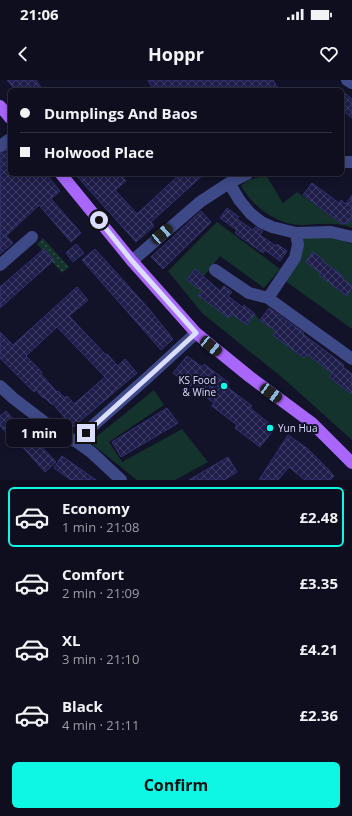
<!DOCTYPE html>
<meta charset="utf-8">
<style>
:root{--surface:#0e0e1f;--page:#171728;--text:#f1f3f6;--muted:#9b9ca4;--line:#2e2e3d;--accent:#0ef7e4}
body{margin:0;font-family:"Open Sans",sans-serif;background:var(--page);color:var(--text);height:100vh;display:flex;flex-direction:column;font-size:15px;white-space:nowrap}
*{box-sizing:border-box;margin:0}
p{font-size:13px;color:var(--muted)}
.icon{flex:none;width:22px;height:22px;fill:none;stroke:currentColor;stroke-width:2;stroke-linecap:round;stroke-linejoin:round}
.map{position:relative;height:400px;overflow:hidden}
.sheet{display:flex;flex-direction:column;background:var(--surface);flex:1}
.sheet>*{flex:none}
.hud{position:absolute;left:8px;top:8px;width:336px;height:88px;border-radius:6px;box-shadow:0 2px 10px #0003,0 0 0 1px var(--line);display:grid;align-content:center;height:88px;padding:0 12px;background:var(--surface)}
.end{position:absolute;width:18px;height:18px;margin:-9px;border:5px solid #dbdefe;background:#111;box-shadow:0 0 0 2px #111}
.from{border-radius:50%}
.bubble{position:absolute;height:28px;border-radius:6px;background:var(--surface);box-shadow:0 2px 10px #0003,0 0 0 1px var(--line);font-size:13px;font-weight:700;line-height:28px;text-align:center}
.car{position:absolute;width:12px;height:24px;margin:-12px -6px;border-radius:5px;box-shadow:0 0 3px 1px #0007;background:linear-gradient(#222 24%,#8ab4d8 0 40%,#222 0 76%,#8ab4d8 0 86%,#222 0)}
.hud b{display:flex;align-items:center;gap:14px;height:38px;font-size:15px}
.hud b+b{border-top:1px solid var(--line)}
.hud i{width:10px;height:10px;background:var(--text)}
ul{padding:7px 0 0;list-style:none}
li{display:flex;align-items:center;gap:12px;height:60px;margin:0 8px 6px;padding:0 4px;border:2px solid transparent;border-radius:6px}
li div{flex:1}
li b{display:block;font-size:15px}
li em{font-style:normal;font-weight:700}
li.on{border-color:var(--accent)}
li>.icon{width:36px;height:36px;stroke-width:1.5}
.primary-button{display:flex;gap:8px;margin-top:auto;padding:8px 12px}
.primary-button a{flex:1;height:46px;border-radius:6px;background:var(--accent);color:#111;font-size:16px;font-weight:700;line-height:46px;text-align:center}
.status{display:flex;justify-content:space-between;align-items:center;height:28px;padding:0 20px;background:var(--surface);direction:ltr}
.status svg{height:11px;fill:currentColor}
header{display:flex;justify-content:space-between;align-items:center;height:52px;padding:0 12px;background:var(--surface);font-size:18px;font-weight:700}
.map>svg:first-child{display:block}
.green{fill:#15332d}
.park{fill:url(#park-dots)}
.building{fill:url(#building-cross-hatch);stroke:#323175;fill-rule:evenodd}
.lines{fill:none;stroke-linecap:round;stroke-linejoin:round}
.minor{stroke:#3e4987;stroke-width:12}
.major{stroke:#a866fa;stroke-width:12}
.route{stroke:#dbdefe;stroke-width:5}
.poi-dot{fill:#0ef7e4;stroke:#121229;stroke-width:1.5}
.labels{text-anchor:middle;stroke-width:4;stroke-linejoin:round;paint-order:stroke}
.poi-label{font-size:10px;fill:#dbdefe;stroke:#121229;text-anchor:end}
</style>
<div class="status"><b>21:06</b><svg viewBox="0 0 49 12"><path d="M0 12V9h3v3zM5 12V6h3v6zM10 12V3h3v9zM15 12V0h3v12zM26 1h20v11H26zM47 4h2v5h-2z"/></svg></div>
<header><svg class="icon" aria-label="back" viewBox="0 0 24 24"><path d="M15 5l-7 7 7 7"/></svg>Hoppr<svg class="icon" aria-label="heart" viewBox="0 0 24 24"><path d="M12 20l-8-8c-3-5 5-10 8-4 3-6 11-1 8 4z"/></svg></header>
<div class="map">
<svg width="352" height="400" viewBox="0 0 352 400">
<defs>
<pattern id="park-dots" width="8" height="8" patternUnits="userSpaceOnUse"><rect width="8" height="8" fill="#15332d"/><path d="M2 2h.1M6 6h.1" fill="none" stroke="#36504c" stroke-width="1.8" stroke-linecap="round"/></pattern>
<pattern id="building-cross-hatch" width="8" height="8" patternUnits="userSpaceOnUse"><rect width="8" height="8" fill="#1f1e4a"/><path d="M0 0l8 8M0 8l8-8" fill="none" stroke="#3f3e65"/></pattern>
</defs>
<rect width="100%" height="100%" fill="#121229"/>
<path class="green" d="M 266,95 L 283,123 L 297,112 L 342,144 L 348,143 L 352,138 L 352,148 C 335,141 318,145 300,145 C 277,145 250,125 241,105 L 249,100 Z
M 217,142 L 280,189 L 264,208 L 220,176 L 204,196 L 195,189 L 187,200 L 202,211 L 199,215 L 229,238 L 232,234 L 247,245 L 255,234 L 260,240 L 276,251 L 273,255 L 304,278 L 307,274 L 332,293 L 329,297 L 352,314 L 352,360 L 284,299 L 202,233 L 168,191 Z
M 303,158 L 334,158 L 352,164 L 352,249 L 284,200 Z
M 154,310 L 164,325 L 109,362 L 122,382 L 182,349 L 208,382 L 175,400 L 137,400 L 91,363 L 91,361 Z"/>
<path class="park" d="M 43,158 L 69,187 L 62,193 L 37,164 Z"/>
<path class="building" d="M 7,0 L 36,0 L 43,10 L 15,10 Z
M 148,0 L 273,0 L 279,10 L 157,10 L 152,8 Z
M 342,11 L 352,19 L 352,38 L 342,30 Z
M 10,68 L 10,94 L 46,94 L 60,111 L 51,119 L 81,153 L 71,162 L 39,125 L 6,156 L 13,163 L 0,174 L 0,73 Z
M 75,94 L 120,94 L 126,101 L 115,110 L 137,134 L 180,94 L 204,94 L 151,142 L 154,146 L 136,162 Z
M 312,103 L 339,123 L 341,120 L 346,124 L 352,115 L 352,138 L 348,143 L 342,144 L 303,115 Z
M 227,128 L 239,137 L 237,139 L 253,150 L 255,147 L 263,151 L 260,155 L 276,166 L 277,164 L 287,171 L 280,181 L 265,170 L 263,173 L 235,153 L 237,150 L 220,138 Z
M 201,131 L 211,142 L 163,189 L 151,177 Z
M 76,164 L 84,173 L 73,182 L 66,173 Z
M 44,169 L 54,180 L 0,228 L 0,207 Z
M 95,169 L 149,229 L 173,259 L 161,270 L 82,180 Z
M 313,172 L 323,180 L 322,181 L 344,197 L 343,199 L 352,206 L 347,216 L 319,195 L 321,193 L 306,182 Z
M 195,189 L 220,211 L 224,206 L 232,212 L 228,216 L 242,227 L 244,225 L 255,234 L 247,245 L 232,234 L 229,238 L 198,215 L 202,211 L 187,200 Z
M 77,207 L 88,220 L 69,236 L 106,275 L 107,274 L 118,286 L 125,279 L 137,293 L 73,347 L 53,324 L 51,324 L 44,317 L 43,318 L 36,310 L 34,312 L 0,278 L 0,252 L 13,265 ZM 57,247 L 105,297 L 74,324 L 67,316 L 65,318 L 58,311 L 57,312 L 41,294 L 42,292 L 26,276 Z
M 269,228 L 304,253 L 303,254 L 344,285 L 343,287 L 352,294 L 352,314 L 329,297 L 332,293 L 307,274 L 304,278 L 273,255 L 276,251 L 260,240 Z
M 187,276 L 202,287 L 204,284 L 229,303 L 227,307 L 252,326 L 250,328 L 275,348 L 260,367 L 235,348 L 237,345 L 212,326 L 214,323 L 173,293 Z
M 167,328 L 178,343 L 121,377 L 112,362 Z
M 6,331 L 27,354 L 29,353 L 56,382 L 45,392 L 18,362 L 16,364 L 0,346 L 0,336 Z
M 288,355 L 308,369 L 328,389 L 334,396 L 330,400 L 305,400 L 289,387 L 278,400 L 259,400 Z
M 62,376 L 96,400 L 71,400 L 54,388 Z
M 228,377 L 237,392 L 224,400 L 189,400 Z"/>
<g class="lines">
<path class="minor" d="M 347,0 L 352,3
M 0,66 L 10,59
M 342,82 L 352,82
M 229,103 L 240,121 L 250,133 L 261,142 L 272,147 L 296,153 L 331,152 L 352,157
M 296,153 L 298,165 L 295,178 L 268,218 L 352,279
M 132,181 L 200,122 L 229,103 L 247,94
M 0,185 L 32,157
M 215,190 L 249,213 L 268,218
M 0,306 L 13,318 L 60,354 L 77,362 L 91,372 L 121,400
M 77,362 L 79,358 L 147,298 L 196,253"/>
<path class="major" d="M 0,26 L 10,38
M 61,94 L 132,181 L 196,253 L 250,297 L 312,343 L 352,383"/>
</g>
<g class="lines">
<path class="route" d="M 86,353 L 147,298 L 196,253 L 132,181 L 99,140"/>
</g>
<g class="poi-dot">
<circle cx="224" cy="306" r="4"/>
<circle cx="270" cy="348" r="4"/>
</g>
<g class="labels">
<g class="poi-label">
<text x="216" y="304">KS Food<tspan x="216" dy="12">&amp; Wine</tspan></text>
<text x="278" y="352" text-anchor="start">Yun Hua</text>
</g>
</g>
</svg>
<i class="end from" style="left:99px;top:140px"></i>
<i class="end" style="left:86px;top:353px"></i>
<div class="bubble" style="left:6px;top:339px;width:66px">1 min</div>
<i class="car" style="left:162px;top:154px;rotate:49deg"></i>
<i class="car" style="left:211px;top:266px;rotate:129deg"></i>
<i class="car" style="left:271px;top:313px;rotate:126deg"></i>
<div class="hud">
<b><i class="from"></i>Dumplings And Baos</b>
<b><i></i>Holwood Place</b>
</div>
</div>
<section class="sheet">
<ul>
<li class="on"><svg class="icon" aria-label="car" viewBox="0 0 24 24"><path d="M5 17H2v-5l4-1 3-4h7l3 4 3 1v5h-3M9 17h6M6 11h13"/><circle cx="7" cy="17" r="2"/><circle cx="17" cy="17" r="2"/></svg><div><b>Economy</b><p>1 min · 21:08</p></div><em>£2.48</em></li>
<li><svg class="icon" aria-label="car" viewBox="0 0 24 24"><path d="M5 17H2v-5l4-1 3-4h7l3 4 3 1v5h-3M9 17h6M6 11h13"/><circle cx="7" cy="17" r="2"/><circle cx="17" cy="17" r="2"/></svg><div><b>Comfort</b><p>2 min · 21:09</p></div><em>£3.35</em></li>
<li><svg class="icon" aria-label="car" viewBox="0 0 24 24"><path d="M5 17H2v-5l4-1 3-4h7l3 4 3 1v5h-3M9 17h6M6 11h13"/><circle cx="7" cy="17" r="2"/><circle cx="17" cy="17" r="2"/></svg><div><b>XL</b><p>3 min · 21:10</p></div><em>£4.21</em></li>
<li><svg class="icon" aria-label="car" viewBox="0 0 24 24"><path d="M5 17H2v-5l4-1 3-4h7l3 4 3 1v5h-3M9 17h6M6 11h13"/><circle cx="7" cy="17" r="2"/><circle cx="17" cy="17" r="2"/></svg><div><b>Black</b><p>4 min · 21:11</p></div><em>£2.36</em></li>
</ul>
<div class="primary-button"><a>Confirm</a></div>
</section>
